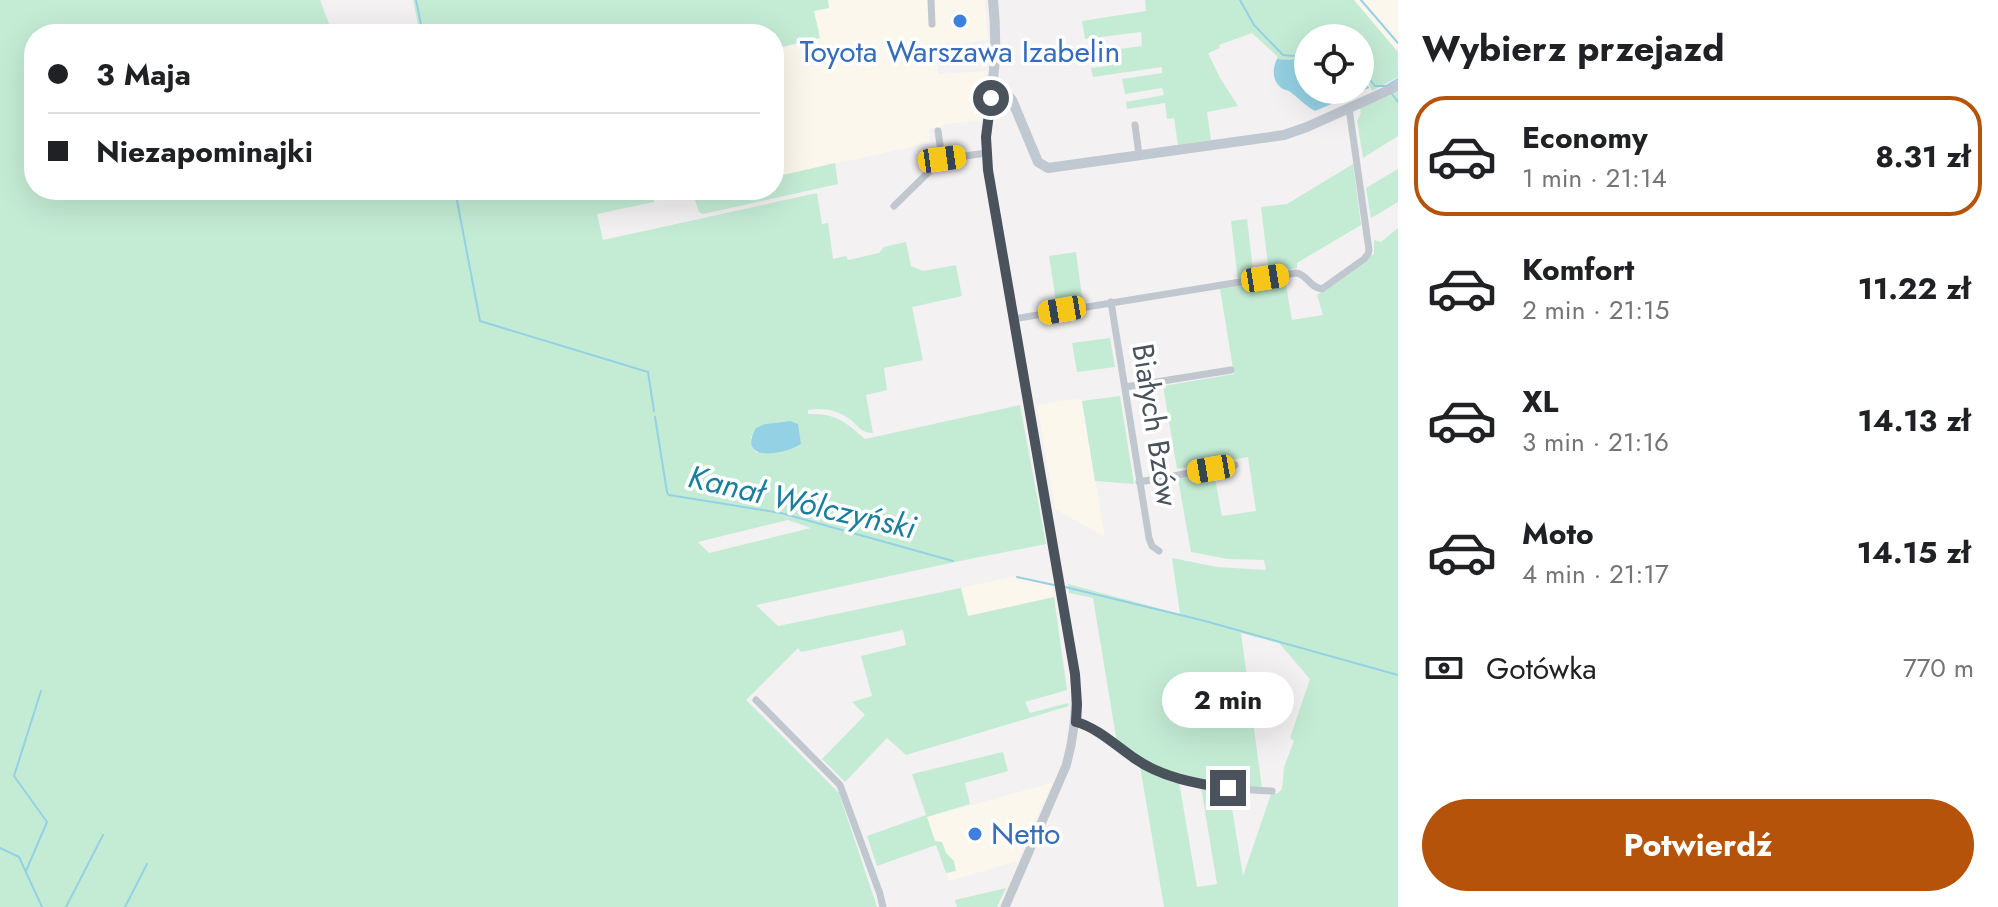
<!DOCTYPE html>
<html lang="pl">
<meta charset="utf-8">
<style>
:root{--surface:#fff;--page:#f2f2f2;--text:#202124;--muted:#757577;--line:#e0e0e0;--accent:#b45309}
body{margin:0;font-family:Jost,sans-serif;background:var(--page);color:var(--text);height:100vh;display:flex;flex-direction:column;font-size:30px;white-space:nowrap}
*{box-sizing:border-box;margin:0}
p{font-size:26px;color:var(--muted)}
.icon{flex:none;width:44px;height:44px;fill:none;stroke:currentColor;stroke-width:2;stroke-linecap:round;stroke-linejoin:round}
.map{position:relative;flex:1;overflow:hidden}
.side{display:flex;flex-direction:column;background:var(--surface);width:600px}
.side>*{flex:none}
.banner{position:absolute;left:24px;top:24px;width:760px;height:176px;border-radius:32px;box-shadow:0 8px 32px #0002;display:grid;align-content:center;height:176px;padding:0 24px;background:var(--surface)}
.controls{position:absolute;left:1294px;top:24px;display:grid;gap:16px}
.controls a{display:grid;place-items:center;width:80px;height:80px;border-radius:50%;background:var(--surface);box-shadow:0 8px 32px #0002;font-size:40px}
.end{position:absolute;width:36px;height:36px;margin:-18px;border:10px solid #4a535c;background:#fff;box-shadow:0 0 0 4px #fff}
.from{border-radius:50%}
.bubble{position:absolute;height:56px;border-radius:28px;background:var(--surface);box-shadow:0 8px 32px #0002;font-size:26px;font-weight:700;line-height:56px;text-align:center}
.car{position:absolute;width:24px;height:48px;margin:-24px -12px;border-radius:10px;box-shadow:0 0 6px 2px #0007;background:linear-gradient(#f5c518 24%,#345 0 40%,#f5c518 0 76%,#345 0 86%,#f5c518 0)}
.banner b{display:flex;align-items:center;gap:28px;height:76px;font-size:30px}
.banner b+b{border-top:2px solid var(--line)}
.banner i{width:20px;height:20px;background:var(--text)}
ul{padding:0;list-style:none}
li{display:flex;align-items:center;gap:24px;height:120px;margin:0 16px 12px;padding:0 8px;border:4px solid transparent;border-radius:32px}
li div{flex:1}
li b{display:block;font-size:30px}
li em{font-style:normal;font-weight:700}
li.on{border-color:var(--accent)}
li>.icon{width:72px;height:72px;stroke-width:1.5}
h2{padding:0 24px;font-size:36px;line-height:96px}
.pay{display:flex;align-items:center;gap:20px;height:88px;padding:0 24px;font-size:30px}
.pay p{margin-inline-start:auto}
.cta{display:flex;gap:16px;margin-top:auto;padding:16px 24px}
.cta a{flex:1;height:92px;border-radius:48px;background:var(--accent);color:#fff;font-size:32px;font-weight:700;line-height:92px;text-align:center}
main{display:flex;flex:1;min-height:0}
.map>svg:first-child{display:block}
.commercial{fill:#fbf7ec}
.green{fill:#c4ecd5;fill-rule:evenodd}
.water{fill:#95d1e4}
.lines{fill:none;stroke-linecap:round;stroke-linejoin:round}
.stream{stroke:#95d1e4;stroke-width:2}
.minor{stroke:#c0c7ce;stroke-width:7}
.tertiary{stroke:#c0c7ce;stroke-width:9}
.secondary{stroke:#c0c8d2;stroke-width:10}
.route{stroke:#4a535c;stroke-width:10}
.shop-dot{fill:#3f7fe0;stroke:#fff;stroke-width:3}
.labels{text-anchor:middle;stroke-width:7;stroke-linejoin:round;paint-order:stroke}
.shop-label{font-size:30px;fill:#366cbe;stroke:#fff}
.street-label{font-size:30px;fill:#4a535c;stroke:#fff}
.water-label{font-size:32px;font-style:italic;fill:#1a7e9f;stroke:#fff}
</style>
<main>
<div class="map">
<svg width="1398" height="907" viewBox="0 0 1398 907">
<rect width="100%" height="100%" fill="#f3f1f1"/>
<path class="commercial" d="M 828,0 L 985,0 L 988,40 L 936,46 L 938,74 L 987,71 L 982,120 L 941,125 L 941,127 L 929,128 L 930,143 L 774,177 L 774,49 L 820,38 L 814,11 L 829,8 Z
M 1354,0 L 1398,0 L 1398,52 Z
M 652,190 L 711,190 L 654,202 Z
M 1081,398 L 1105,537 L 1055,509 L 1037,405 Z
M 1011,577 L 1052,586 L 1054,597 L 967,616 L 961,588 Z
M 1052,783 L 1018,861 L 949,881 L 927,817 Z"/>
<path class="green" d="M 0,0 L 320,0 L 333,34 L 34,34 L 34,190 L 652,190 L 654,202 L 597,214 L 603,240 L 817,193 L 822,224 L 828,223 L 833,259 L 846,256 L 848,260 L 879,253 L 884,247 L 906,242 L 911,266 L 923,271 L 956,265 L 962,296 L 912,307 L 923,360 L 884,368 L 887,390 L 866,395 L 873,433 C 862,433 859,427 851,420 C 838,410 824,407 808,410 L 808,414 C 835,413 845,421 865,439 L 1020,405 L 1046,544 L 950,563 L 756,605 L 778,626 L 961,588 L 968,616 L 1054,597 L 1067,690 L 1025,702 L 1030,713 L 1068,703 L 1069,706 L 906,755 L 887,738 L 845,782 L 822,759 L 865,715 L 852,702 L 872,696 L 861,656 L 906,645 L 903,630 L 801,652 L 798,648 L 746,700 L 839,793 L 877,907 L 0,907 ZM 790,421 L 757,453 L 753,449 L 751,437 L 765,424 ZM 788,520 L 811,528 L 709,553 L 698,542 Z
M 413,0 L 828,0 L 829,8 L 814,11 L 820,38 L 774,49 L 774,34 L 420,34 Z
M 1145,0 L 1354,0 L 1398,52 L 1398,77 L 1372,91 L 1364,74 L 1360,72 L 1360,38 L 1308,38 L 1308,56 L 1290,60 L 1277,59 L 1277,56 L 1252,33 L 1219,45 L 1220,48 L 1208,53 L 1220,78 L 1238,106 L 1207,112 L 1211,140 L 1178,145 L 1174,118 L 1167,119 L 1165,103 L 1127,109 L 1126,102 L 1164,95 L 1162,88 L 1125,94 L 1122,79 L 1162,73 L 1162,67 L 1093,77 L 1091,68 L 1108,66 L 1106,51 L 1142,46 L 1141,32 L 1085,39 L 1082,21 L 1146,11 Z
M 1398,92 L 1398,136 L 1363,158 L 1357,121 L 1361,113 L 1360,108 Z
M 835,163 L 838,184 L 703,214 L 699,212 L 693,194 L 711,190 L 774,190 L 774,177 Z
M 1353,164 L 1361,225 L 1297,263 L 1297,268 L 1269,274 L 1261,207 L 1287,204 Z
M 1398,169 L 1398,202 L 1371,218 L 1366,188 Z
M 1247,219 L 1254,279 L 1238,281 L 1231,221 Z
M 1398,228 L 1398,907 L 1164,907 L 1140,766 L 1179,782 L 1197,887 L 1217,884 L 1201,787 L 1229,790 L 1243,876 L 1271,794 L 1278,793 L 1282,789 L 1284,767 L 1294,741 L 1290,738 L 1310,679 L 1279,643 L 1241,633 L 1262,788 C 1206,785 1163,777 1117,743 L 1093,598 L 1069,593 L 1068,584 L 1180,614 L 1172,558 L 1217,567 L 1266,570 L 1264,560 L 1228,559 L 1191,552 L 1178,479 L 1214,473 L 1222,516 L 1256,511 L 1248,457 L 1177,469 L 1163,386 L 1234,374 L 1220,289 L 1285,279 L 1292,320 L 1323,315 L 1317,295 L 1374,254 L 1374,240 L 1381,242 Z
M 1076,252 L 1083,304 L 1057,308 L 1049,256 Z
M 1110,338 L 1115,367 L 1077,372 L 1072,343 Z
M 1120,396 L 1134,484 L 1095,481 L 1082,401 Z
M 1003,752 L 1008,771 L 965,783 L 970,804 L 927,817 L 935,841 L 942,842 L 946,853 L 954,861 L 956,871 L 946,873 L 936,845 L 877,866 L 867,836 L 926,815 L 912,774 Z
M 1006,888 L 997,907 L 957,907 L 955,900 Z"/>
<path class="water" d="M 1308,56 L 1308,90 L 1360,90 L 1360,72 L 1363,74 L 1369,88 L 1315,111 C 1305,106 1298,97 1289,91 C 1287,90 1284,90 1283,89 C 1272,82 1272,69 1277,59 L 1290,60 Z
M 790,421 L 798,424 L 801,444 C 784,455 736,463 756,428 L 765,424 Z"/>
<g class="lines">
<path class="stream" d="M 416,0 L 423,34
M 1240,0 L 1254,25 L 1283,55 L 1294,56 L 1308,53
M 1361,0 L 1398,43
M 1360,67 L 1375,86 L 1386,86 L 1398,79
M 1392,94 L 1398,102
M 455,190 L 480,321 L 648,372 L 654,411
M 655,417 L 667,492 L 669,495 L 781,513 L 953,561
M 1017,577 L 1054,585
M 1065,587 L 1205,621 L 1398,675
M 0,848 L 19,857 L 42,907
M 26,871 L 47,822 L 14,776 L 41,691
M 66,907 L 103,835
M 125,907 L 147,864"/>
<path class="minor" d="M 931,0 L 932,24
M 1135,125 L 1139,155
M 938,131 L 942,159
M 894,206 L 942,159 L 987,153
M 1111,302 L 1149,538 L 1152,546 L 1159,551
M 1013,319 L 1296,273 C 1307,274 1310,288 1322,289 L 1364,259 L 1368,254 L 1369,250 L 1349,108
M 1125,387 L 1231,370
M 1139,482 L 1235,465
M 756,700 L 840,785 L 880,894 L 883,907
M 1076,722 L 1086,724 C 1103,736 1120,750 1138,761 C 1179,785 1225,789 1272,791"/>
<path class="tertiary" d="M 992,88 L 986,137 L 988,170 L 1075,674 C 1077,706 1075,735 1066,766 L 1005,907"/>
<path class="secondary" d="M 993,0 C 996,29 996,59 992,88 L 1006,93 L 1012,100 L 1038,162 L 1048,168 L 1284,135 L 1307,127 L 1398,86"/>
</g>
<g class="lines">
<path class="route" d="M 991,98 L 986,137 L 988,170 L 1075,674 L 1077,704 L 1076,722 C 1098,728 1115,745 1134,758 C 1161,777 1196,784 1228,788"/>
</g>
<g class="shop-dot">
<circle cx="960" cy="21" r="8"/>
<circle cx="975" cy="834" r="8"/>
</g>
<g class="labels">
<g class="shop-label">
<text x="960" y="62">Toyota Warszawa Izabelin</text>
<text x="991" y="844" text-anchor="start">Netto</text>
</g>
<g class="street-label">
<text transform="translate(1155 425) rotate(81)" y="10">Białych Bzów</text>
</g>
<g class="water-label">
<text transform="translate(802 502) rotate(13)" y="11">Kanał Wólczyński</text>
</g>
</g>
</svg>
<div class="controls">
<a><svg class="icon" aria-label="locate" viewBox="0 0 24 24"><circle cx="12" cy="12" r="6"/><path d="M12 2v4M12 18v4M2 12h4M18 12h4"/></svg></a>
</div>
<i class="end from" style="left:991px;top:98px"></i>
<i class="end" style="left:1228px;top:788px"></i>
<div class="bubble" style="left:1162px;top:672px;width:132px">2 min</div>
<i class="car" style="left:942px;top:159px;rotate:82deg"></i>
<i class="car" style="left:1265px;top:278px;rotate:81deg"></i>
<i class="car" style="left:1062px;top:310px;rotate:260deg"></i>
<i class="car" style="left:1211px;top:469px;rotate:260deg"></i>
<div class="banner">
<b><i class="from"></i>3 Maja</b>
<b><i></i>Niezapominajki</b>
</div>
</div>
<section class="side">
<h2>Wybierz przejazd</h2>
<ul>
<li class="on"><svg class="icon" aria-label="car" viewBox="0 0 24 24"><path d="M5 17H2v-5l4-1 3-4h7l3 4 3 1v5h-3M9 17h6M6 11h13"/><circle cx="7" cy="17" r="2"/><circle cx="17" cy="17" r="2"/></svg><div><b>Economy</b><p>1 min · 21:14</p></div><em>8.31 zł</em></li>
<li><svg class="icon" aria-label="car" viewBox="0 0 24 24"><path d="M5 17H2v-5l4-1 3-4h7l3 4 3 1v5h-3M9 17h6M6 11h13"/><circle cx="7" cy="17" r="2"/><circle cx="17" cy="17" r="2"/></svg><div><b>Komfort</b><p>2 min · 21:15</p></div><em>11.22 zł</em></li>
<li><svg class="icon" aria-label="car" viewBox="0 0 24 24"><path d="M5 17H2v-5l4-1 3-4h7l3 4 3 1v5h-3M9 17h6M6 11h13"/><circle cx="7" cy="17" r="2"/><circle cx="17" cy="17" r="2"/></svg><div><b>XL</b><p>3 min · 21:16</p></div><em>14.13 zł</em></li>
<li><svg class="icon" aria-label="car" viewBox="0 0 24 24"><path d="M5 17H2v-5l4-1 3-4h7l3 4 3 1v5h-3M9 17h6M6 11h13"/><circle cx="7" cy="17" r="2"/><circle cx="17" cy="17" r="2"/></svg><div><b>Moto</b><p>4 min · 21:17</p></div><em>14.15 zł</em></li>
</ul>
<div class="pay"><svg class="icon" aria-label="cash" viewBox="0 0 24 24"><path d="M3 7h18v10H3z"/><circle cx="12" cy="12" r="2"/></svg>Gotówka<p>770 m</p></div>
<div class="cta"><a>Potwierdź</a></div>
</section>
</main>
